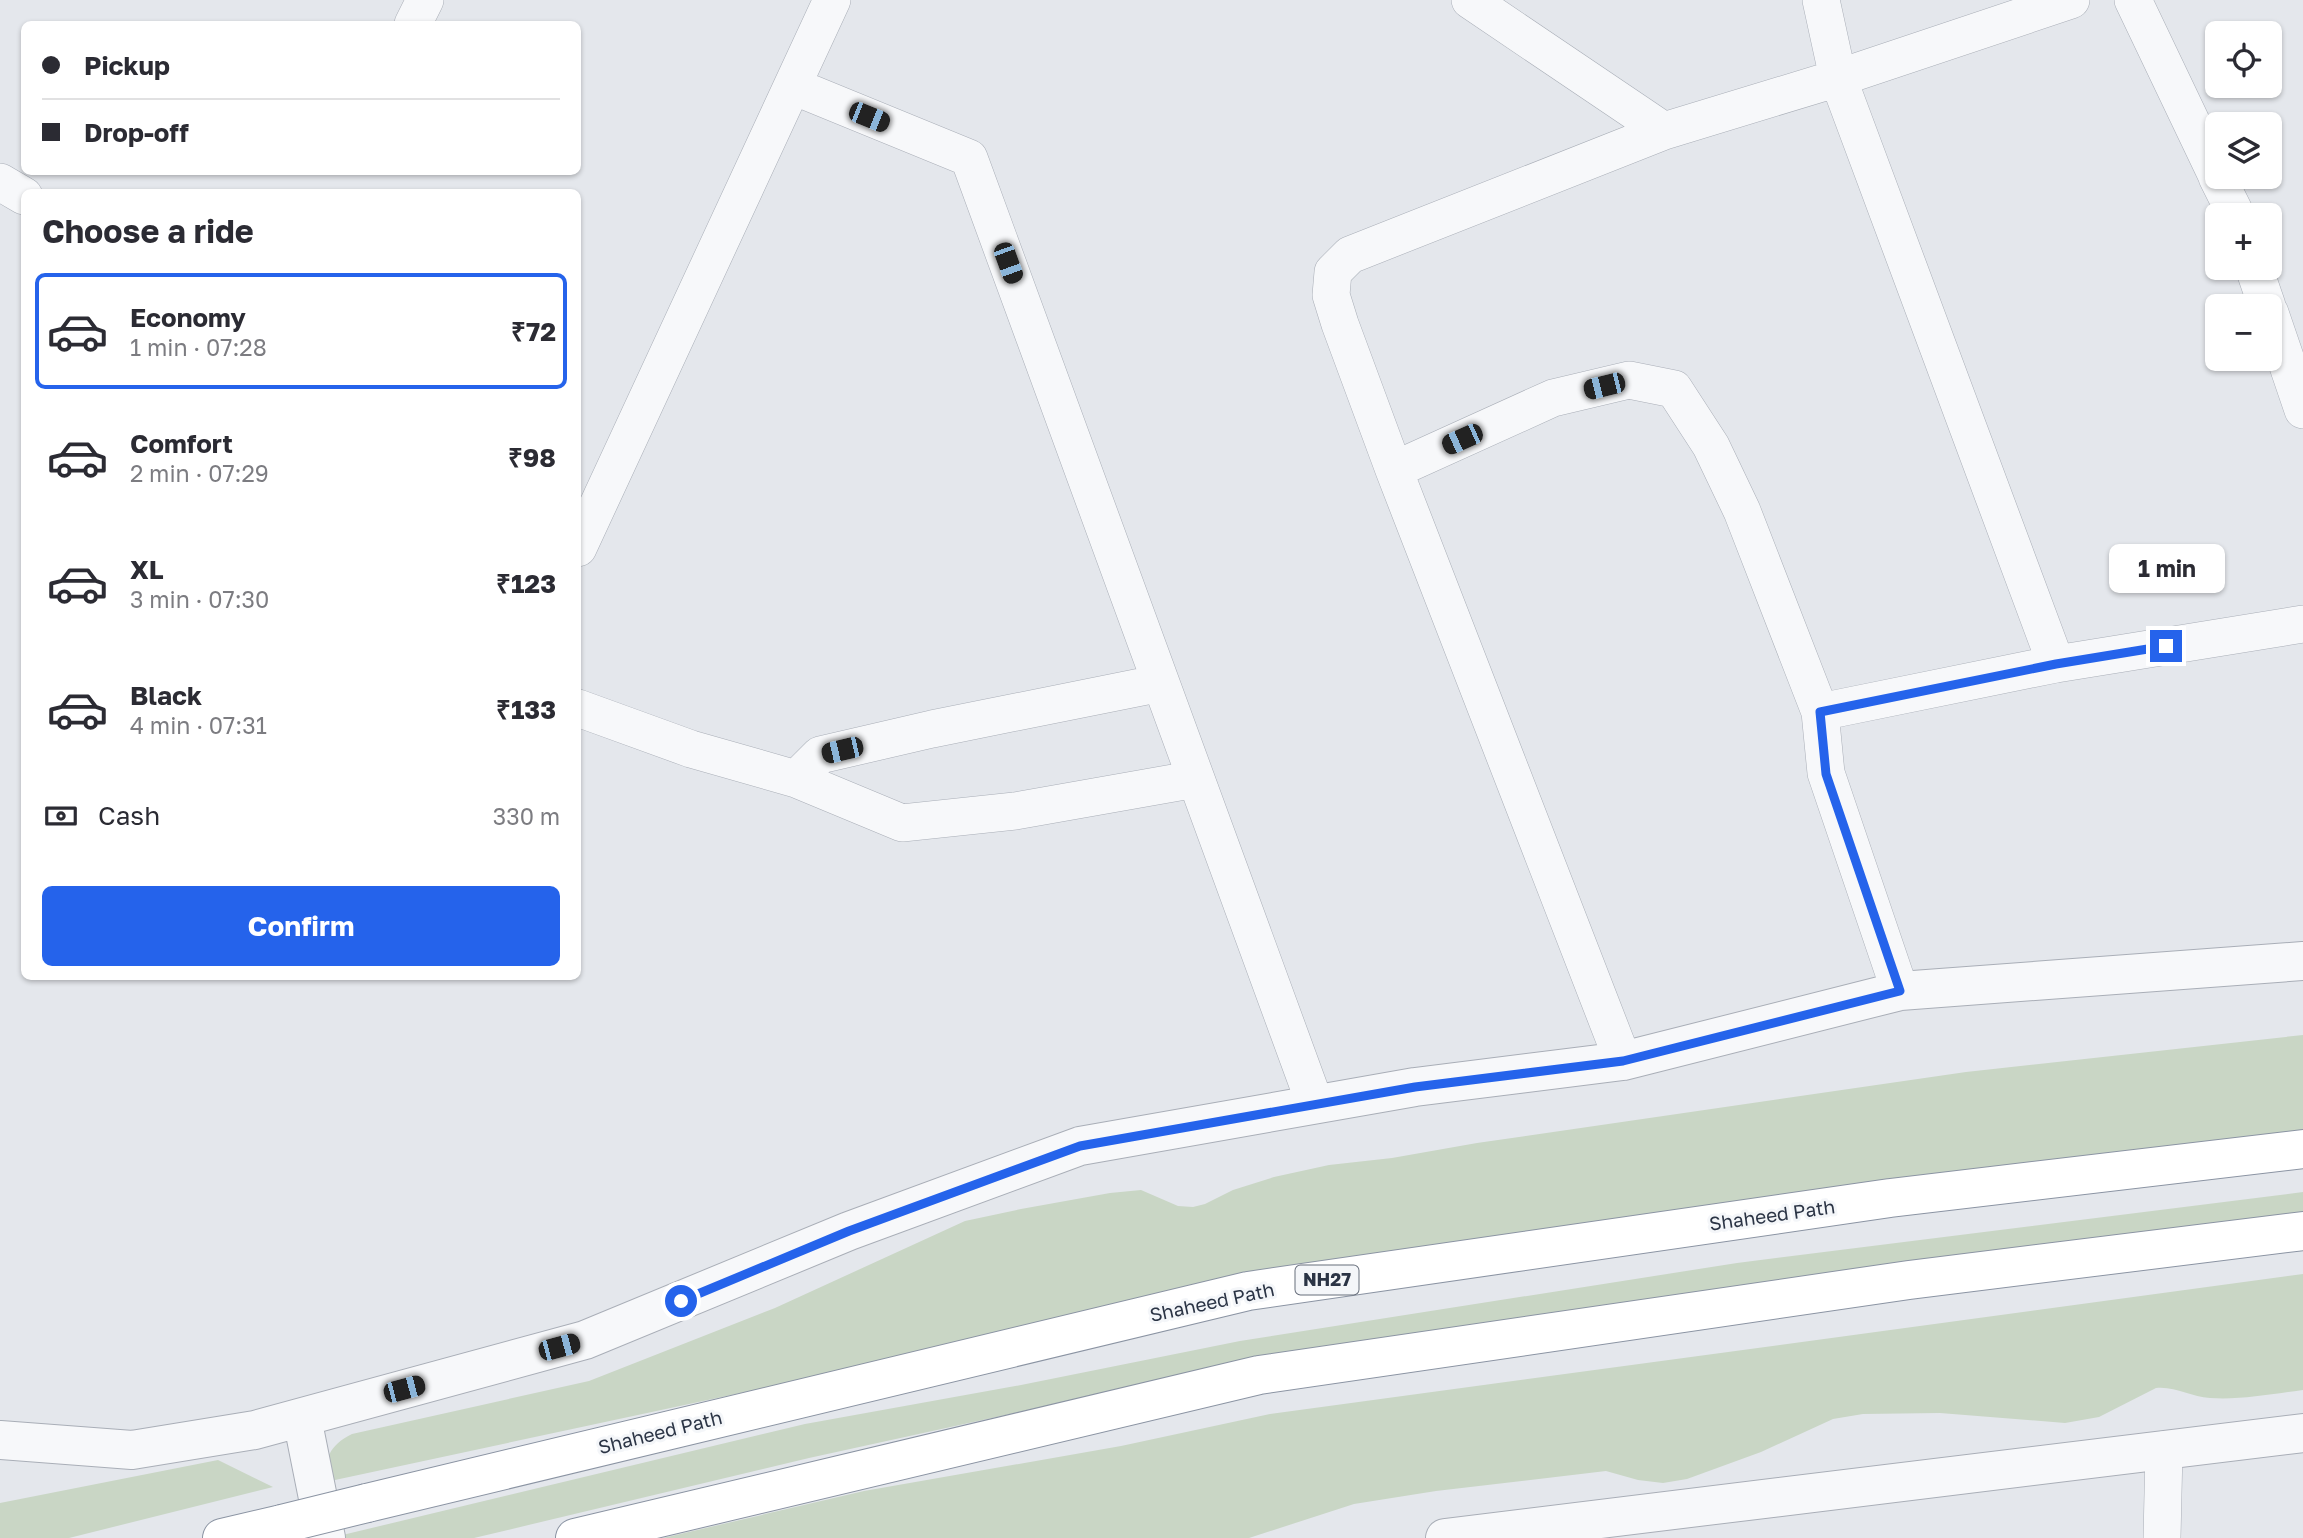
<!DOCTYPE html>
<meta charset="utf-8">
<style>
:root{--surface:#fff;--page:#f7f7f7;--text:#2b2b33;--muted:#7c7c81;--line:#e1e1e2;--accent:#2563eb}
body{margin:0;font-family:"Golos Text",sans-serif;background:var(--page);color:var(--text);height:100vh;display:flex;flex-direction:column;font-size:26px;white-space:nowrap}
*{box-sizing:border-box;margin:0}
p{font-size:23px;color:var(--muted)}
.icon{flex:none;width:38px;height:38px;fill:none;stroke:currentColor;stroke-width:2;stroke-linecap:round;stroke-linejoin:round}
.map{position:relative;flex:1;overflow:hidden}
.sheet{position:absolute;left:21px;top:189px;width:560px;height:791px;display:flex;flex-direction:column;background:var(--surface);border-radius:10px;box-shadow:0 2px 5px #0004}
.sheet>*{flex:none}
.top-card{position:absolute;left:21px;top:21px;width:560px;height:154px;border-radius:10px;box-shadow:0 2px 5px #0004;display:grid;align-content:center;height:154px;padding:0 21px;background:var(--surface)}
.buttons{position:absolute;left:2205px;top:21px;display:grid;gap:14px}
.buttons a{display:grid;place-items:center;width:77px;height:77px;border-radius:10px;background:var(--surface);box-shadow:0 2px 5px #0004;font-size:35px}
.end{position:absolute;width:32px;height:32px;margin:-16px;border:9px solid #2563eb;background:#fff;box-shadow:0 0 0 4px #fff}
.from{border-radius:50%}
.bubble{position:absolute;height:49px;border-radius:10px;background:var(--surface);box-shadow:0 2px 5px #0004;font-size:23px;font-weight:700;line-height:49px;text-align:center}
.car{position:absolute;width:21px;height:42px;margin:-21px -10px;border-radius:9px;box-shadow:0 0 5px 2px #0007;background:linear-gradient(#222 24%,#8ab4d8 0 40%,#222 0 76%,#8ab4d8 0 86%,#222 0)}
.top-card b{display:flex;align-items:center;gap:24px;height:66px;font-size:26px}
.top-card b+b{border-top:2px solid var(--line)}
.top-card i{width:18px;height:18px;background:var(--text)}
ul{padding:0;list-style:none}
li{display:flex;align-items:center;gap:21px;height:116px;margin:0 14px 10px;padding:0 7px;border:4px solid transparent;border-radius:10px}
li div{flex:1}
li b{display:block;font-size:26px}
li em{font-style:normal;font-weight:700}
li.current{border-color:var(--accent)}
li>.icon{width:63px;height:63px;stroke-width:1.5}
h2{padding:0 21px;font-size:32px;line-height:84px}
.pay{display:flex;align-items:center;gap:18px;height:77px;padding:0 21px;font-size:26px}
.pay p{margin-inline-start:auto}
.cta{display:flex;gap:14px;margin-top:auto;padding:14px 21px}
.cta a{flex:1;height:80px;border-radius:10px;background:var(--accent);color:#fff;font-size:28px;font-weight:700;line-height:80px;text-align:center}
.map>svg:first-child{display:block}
.green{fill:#c9d6c5}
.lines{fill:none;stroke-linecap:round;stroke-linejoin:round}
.minor-casing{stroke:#a9aeb7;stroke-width:38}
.tertiary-casing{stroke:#a9aeb7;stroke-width:40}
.trunk-casing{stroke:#8b94a3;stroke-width:40}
.minor{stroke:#f7f8fa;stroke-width:37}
.tertiary{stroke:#f7f8fa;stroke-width:38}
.trunk{stroke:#fff;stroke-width:38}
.trunk-bridge-casing{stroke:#8b94a3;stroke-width:40;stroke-linecap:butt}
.trunk-bridge{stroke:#fff;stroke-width:38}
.route{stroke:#2563eb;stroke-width:9}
.labels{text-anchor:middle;stroke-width:6;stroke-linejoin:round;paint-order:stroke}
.shield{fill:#f4f6f9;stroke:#676e7b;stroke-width:2}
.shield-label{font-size:18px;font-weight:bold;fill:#2b3445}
.street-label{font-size:19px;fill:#2b3445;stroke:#f4f6f9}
</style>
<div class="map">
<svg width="2303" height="1538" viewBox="0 0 2303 1538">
<rect width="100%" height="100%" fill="#e4e7ec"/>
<path class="green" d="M 2303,1035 L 2303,1142 L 1169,1301 L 321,1483 C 327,1458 328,1446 352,1434 L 589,1381 L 775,1308 L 965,1221 L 1021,1209 L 1110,1193 L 1141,1190 L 1178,1206 L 1193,1207 L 1205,1204 L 1233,1190 L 1274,1177 L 1329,1165 L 1392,1158 L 1477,1143 L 1966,1072 Z
M 2303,1192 L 2303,1220 L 1033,1409 L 809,1458 L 474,1538 L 330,1538 L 805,1424 L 1021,1385 L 1240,1341 L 1737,1263 Z
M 2303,1274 L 2303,1390 C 2272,1394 2241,1400 2210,1398 C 2191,1397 2175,1386 2156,1388 L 2099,1417 L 2065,1423 L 1940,1413 L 1863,1414 L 1833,1419 L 1761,1452 L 1687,1479 L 1663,1483 L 1638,1480 L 1606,1471 L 1436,1491 L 1354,1504 L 1249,1538 L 663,1538 L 864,1491 L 1121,1446 L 1270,1414 Z
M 218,1460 L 273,1487 L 69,1538 L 0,1538 L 0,1503 Z"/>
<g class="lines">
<defs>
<path id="minor" d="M 1470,0 L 1664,131
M 1821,0 L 1838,78 L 2056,664
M 2133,0 L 2217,176
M 413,24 L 425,0
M 793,86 L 969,158 L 1315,1104
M 2217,177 L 2236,215
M 0,182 L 24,196
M 2254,268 L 2267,306
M 2270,313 L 2303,410
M 1394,470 L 1553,398 L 1629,380 L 1674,389 L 1711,446 L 1742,511 L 1820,712
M 578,548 L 832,0
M 578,708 L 691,749 L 796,779 L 902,823 L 1015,811 L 1196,779
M 796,779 L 820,755 L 932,729 L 1161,683
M 1900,991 L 1826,773 L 1820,712 L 2056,664 L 2303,624
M 1623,1061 L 1394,470 L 1340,324 L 1331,295 L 1333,272 L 1350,255 L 1664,131 L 1838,78 L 2071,0
M 2162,1538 L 2164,1450"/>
<path id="tertiary" d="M 302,1418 L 326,1538
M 0,1440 L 132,1450 L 255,1430 L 585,1340 L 849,1231 L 1080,1146 L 1415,1087 L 1623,1061 L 1900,991 L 2303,961
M 1445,1538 L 2303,1433"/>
<path id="trunk" d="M 367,1503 L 1248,1291 L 1890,1198 L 2303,1149
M 222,1538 L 282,1524
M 575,1538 L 1259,1375 L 1909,1280 L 2303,1231"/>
</defs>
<use href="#minor" class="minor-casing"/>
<use href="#tertiary" class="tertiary-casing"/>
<use href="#trunk" class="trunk-casing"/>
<use href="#minor" class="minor"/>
<use href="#tertiary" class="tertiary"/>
<use href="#trunk" class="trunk"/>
<defs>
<path id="trunk-bridge" d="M 282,1524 L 367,1503"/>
</defs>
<use href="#trunk-bridge" class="trunk-bridge-casing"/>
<use href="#trunk-bridge" class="trunk-bridge"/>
</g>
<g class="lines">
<path class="route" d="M 681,1301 L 849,1231 L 1080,1146 L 1415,1087 L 1623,1061 L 1900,991 L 1826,774 L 1820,712 L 2056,664 L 2166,646"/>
</g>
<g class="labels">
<rect class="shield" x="1295.5" y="1265.5" width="63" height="29" rx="5"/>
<g class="shield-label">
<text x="1327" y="1286">NH27</text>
</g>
<g class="street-label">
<text transform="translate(1772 1215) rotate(-8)" y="7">Shaheed Path</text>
<text transform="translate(1212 1302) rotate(-12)" y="7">Shaheed Path</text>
<text transform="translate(660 1432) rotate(-14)" y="7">Shaheed Path</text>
</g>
</g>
</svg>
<div class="buttons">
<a><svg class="icon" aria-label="locate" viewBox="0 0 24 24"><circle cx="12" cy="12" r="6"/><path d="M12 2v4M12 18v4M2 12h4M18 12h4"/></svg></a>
<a><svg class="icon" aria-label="layers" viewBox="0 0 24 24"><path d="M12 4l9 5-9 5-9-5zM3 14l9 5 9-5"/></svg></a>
<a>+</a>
<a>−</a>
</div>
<i class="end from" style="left:681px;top:1301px"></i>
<i class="end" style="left:2166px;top:646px"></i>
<div class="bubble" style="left:2109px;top:544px;width:116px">1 min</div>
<i class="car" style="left:869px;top:117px;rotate:112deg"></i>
<i class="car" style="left:1008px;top:263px;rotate:160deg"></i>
<i class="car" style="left:1604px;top:386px;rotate:256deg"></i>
<i class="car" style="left:1462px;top:439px;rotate:246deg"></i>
<i class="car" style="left:842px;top:750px;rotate:257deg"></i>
<i class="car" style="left:559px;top:1347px;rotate:75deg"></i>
<i class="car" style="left:404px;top:1389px;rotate:75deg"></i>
<div class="top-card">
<b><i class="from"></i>Pickup</b>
<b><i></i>Drop-off</b>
</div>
<section class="sheet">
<h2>Choose a ride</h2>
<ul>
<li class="current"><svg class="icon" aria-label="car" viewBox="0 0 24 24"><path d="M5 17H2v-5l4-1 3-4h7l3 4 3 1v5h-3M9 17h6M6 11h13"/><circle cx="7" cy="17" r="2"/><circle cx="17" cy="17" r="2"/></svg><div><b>Economy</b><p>1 min · 07:28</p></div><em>₹72</em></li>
<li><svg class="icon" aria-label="car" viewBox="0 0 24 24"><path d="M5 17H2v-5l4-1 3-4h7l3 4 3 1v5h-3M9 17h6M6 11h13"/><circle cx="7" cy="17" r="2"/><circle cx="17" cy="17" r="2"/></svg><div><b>Comfort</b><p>2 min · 07:29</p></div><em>₹98</em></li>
<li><svg class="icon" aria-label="car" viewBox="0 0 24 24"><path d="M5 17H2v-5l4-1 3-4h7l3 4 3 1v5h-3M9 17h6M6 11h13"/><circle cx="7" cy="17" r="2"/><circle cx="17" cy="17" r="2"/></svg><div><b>XL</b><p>3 min · 07:30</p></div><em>₹123</em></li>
<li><svg class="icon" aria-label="car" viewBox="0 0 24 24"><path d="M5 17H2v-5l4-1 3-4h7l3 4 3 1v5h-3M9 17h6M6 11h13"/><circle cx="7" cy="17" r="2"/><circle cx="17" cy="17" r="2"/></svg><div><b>Black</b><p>4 min · 07:31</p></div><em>₹133</em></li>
</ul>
<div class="pay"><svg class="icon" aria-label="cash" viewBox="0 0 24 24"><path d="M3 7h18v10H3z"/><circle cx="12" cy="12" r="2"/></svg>Cash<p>330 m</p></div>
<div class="cta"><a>Confirm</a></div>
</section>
</div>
